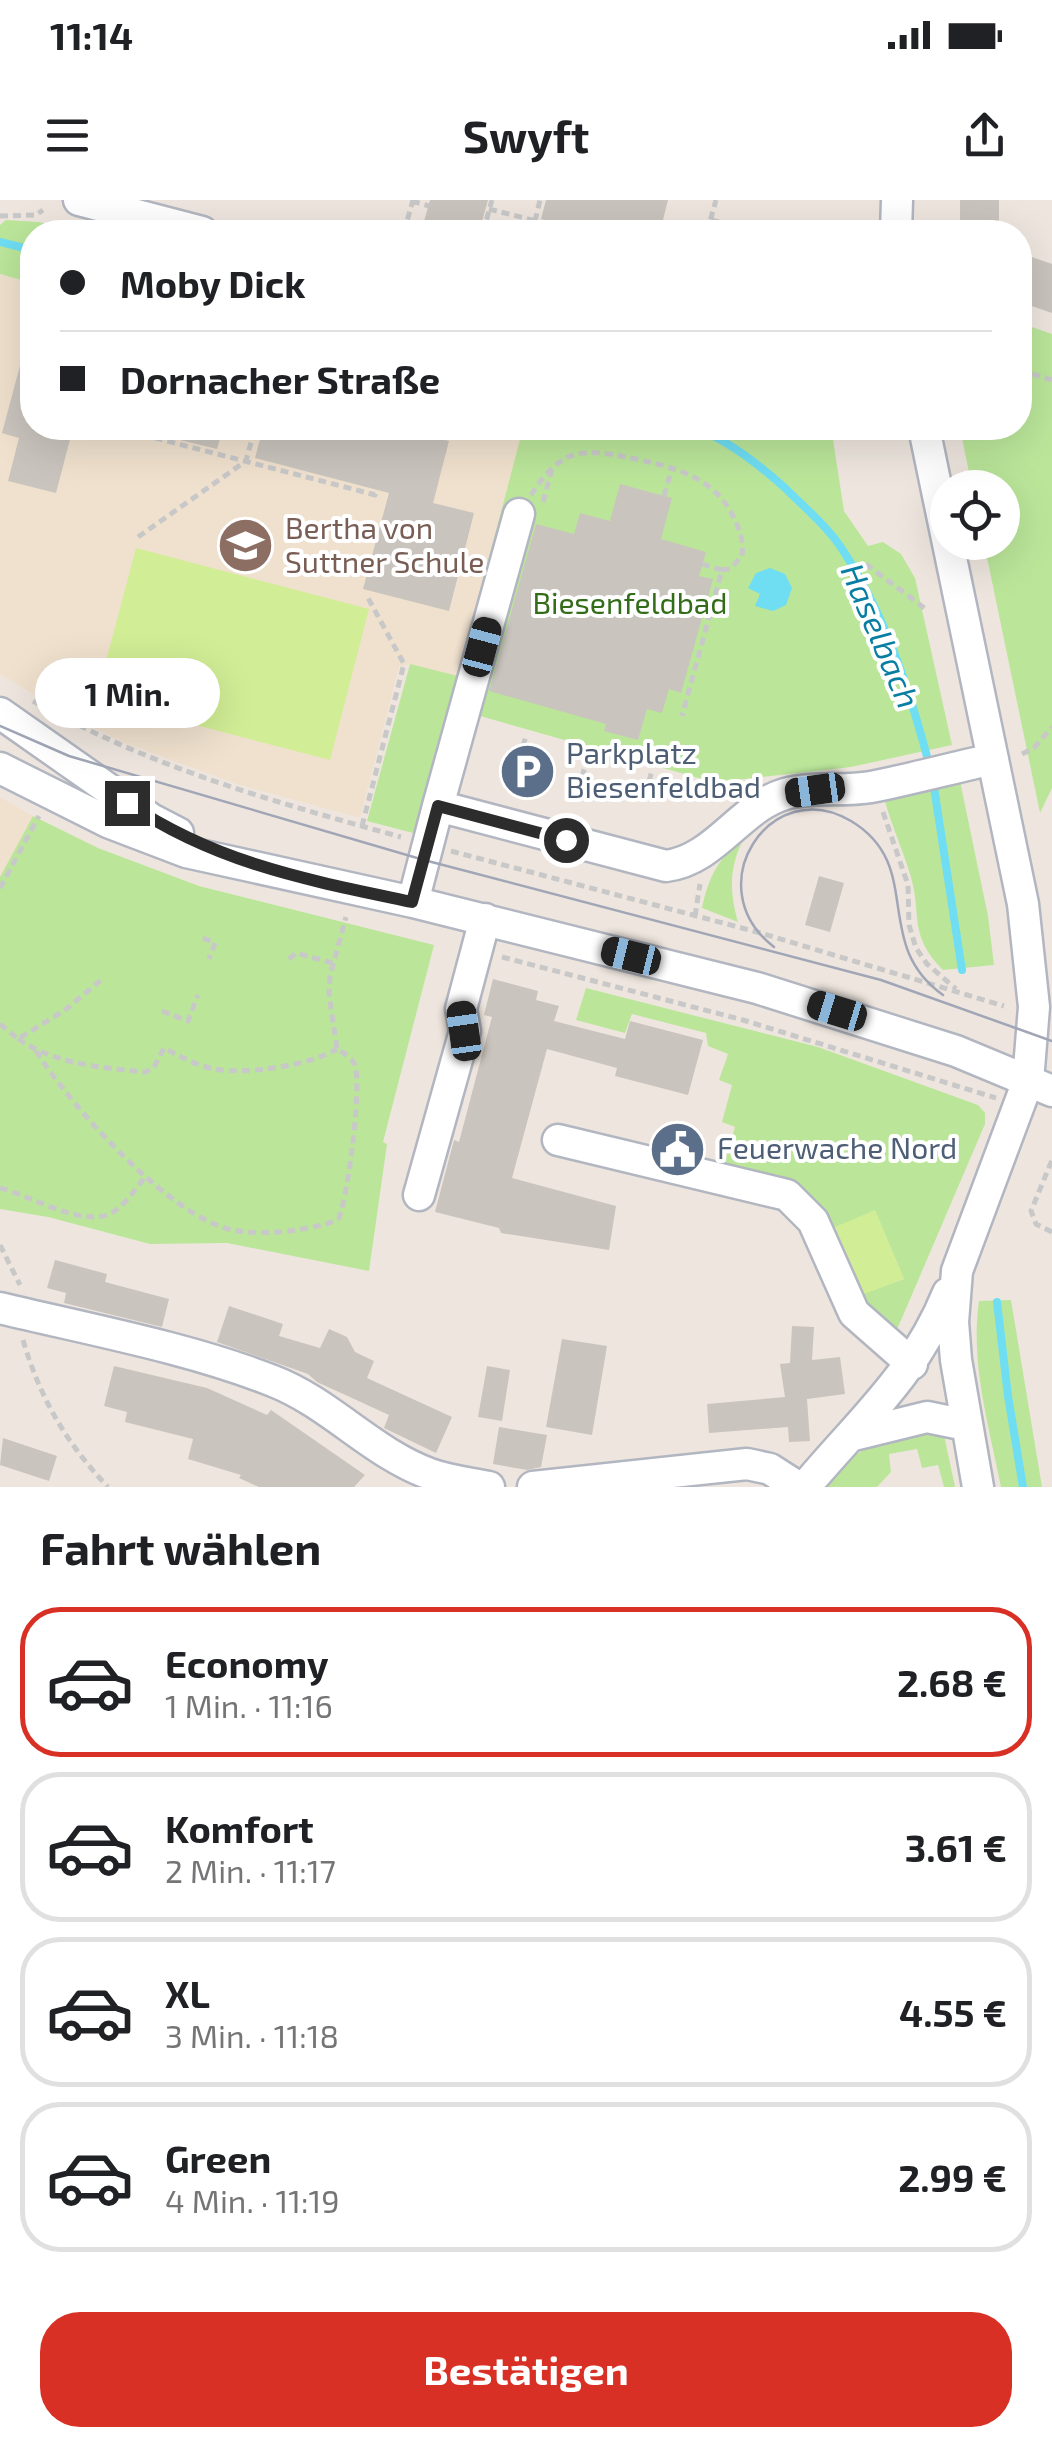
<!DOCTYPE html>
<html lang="de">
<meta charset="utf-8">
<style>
:root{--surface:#fff;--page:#f2f2f2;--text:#202124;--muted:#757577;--line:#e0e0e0;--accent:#d93025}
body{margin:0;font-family:"Exo 2",sans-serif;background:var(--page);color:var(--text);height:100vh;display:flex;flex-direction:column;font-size:38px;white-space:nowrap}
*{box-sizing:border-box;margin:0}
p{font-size:32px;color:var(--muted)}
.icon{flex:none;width:55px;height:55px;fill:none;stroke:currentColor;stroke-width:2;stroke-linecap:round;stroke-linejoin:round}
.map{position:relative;height:1287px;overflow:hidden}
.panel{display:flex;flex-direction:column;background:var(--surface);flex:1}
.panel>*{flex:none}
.guide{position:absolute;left:20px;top:20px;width:1012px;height:220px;border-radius:40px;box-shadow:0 10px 40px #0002;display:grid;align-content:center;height:220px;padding:0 40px;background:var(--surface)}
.buttons{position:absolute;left:930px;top:270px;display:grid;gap:20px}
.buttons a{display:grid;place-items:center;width:90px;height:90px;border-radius:50%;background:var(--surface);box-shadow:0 10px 40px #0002;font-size:50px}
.end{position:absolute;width:45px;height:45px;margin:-22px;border:12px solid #2c2c2c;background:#fff;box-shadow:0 0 0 5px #fff}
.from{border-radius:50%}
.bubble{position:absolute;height:70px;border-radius:35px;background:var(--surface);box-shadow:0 10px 40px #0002;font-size:32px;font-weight:700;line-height:70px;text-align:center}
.car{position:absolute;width:30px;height:60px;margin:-30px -15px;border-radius:12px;box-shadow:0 0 8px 2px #0007;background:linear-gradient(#222 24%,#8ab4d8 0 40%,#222 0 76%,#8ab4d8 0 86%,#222 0)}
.guide b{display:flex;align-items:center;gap:35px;height:95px;font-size:38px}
.guide b+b{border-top:2px solid var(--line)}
.guide i{width:25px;height:25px;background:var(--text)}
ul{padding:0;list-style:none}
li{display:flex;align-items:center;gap:30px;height:150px;margin:0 20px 15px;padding:0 20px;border:5px solid var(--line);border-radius:40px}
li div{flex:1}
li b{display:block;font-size:38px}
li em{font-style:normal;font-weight:700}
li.on{border-color:var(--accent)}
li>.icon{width:90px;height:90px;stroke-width:1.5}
h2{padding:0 40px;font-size:45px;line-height:120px}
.cta{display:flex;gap:20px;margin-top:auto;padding:20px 40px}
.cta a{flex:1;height:115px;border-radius:40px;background:var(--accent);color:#fff;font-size:40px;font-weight:700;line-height:115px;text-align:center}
.status{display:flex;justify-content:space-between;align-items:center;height:70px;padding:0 50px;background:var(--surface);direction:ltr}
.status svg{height:28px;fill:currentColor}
header{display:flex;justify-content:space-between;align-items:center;height:130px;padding:0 40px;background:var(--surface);font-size:45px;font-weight:700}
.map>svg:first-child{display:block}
.education{fill:#f0e1ce}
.green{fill:#bbe69a}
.pitch{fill:#d1ed95}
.water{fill:#6fddf2}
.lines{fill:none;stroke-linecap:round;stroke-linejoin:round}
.stream{stroke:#6fddf2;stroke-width:8}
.building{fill:#c9c4bd}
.minor-casing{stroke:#b2b6c0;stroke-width:35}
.path{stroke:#c8c8c8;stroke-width:5;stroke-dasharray:8 5;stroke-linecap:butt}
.minor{stroke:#fff;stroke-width:30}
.tram{stroke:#a1a6b7;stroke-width:2.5}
.route{stroke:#2c2c2c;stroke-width:12}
.labels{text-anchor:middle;stroke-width:8;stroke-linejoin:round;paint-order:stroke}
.education-label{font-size:30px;fill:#785e54;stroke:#fff;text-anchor:start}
.park-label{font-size:30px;fill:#336d18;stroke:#fff}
.service-label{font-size:30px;fill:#4e5e75;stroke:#fff;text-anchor:start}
.water-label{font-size:32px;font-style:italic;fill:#097ea3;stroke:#fff}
</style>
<div class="status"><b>11:14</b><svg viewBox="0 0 49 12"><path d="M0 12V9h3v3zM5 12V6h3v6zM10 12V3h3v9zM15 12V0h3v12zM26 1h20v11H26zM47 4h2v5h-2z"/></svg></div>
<header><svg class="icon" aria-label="menu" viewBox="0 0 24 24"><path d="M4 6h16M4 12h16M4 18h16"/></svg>Swyft<svg class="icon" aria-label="share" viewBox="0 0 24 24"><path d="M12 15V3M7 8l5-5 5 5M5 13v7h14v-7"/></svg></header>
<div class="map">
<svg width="1052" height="1287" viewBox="0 0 1052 1287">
<rect width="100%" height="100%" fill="#eee6de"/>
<path class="education" d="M 0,74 L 32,83 L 32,228 L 523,228 L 458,477 L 410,464 L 399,467 L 360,618 L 237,584 L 125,543 L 66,514 L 0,474 Z
M 0,597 L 33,616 L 0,677 Z"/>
<path class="green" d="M 6,20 L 39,22 L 77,32 L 32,32 L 32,83 L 0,74 L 0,25 Z
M 1020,123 L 1052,134 L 1052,588 L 1040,613 L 984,343 L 1002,342 L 1002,288 L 972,287 L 960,228 L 1020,228 Z
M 523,228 L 813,228 L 832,233 L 844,311 L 868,346 L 883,342 L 901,354 L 915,378 L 952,545 L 851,567 L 727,581 L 702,579 L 452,508 L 417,634 L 367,621 L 410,464 L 458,476 Z
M 960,581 L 988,716 L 994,765 L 943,770 C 907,733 923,715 910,674 C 902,648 891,624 884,598 Z
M 33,616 L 98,648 L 199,686 L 434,745 L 383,942 L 387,944 L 369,1071 L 227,1043 L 150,1044 L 48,1017 L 0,1009 L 0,677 Z
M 745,636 C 729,666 729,690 738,722 L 702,708 C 709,675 719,658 745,636 Z
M 586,788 L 818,847 L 978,905 L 985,913 L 985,924 L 896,1132 L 859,1095 L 904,1079 L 875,1011 L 829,1030 L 723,968 L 735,927 L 722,922 L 732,885 L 719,880 L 728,854 L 708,846 L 706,833 L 632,814 L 625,833 L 576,820 Z
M 1011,1100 L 1042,1287 L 1001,1287 C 989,1226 970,1163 979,1101 Z
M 937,1231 L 944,1235 L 955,1287 L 944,1287 L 938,1265 L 922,1268 L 917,1249 L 889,1254 L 891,1272 L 877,1287 L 821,1287 C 857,1245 884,1237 937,1231 Z"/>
<path class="pitch" d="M 136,348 L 369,409 L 330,560 L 85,496 L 88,482 L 100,484 Z
M 875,1010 L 904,1079 L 864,1094 L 835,1027 Z"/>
<path class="water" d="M 770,368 L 785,374 L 792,388 L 786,405 L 773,411 L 755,406 L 760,394 L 748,388 L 756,373 Z"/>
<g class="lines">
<path class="stream" d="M 0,42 L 32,50
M 697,228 C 730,242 758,264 785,288 C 804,307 827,326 842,349 C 886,416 910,491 930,568
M 933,581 L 962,770
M 997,1102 L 1008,1196 L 1023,1287"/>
</g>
<path class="building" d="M 430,0 L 488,0 L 479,32 L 421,32 Z
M 546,0 L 668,0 L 660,32 L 592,32 L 541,19 Z
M 960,0 L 999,0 L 999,32 L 960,32 Z
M 1020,53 L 1052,64 L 1052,113 L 1020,102 Z
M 26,143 L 32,144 L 32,228 L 73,228 L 56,293 L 8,281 L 19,238 L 2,233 Z
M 160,228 L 223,228 L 217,249 L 159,235 Z
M 263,228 L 398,228 L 449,241 L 433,303 L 474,313 L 449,411 L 363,389 L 389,293 L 255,258 Z
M 620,284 L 672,298 L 661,339 L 706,352 L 699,376 L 713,379 L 681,493 L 669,489 L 662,513 L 647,509 L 638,540 L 604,531 L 606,524 L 489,491 L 536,324 L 574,334 L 580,313 L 610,321 Z
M 819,676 L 844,683 L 830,732 L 805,725 Z
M 493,779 L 538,791 L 536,800 L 559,806 L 554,821 L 625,839 L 630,821 L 703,840 L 688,895 L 615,876 L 617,868 L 547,849 L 512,978 L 616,1006 L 609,1050 L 501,1033 L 499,1028 L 435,1012 L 454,940 L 459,942 L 492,817 L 484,815 Z
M 55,1060 L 107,1074 L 105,1082 L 169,1099 L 162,1127 L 64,1103 L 66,1093 L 47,1088 Z
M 229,1106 L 283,1124 L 279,1136 L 320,1148 L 329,1129 L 347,1137 L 355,1152 L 374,1161 L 367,1178 L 452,1217 L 436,1253 L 384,1228 L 389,1215 L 317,1182 L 308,1174 L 217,1142 Z
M 792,1126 L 814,1127 L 812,1160 L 840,1157 L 845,1194 L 807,1199 L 810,1241 L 789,1242 L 788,1227 L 709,1233 L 707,1204 L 785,1197 L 780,1164 L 790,1163 Z
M 562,1139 L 607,1146 L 592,1235 L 546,1227 Z
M 114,1166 L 207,1188 L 267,1215 L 271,1210 L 365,1275 L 354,1287 L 259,1287 L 239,1278 L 241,1275 L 188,1259 L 193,1239 L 125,1222 L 127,1212 L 104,1206 Z
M 487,1166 L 510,1170 L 502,1221 L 478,1217 Z
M 499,1227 L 547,1235 L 541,1267 L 527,1270 L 493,1264 Z
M 3,1238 L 57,1256 L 49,1281 L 0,1265 Z"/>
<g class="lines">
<defs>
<path id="minor" d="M 79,0 L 202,32
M 896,32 L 897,0
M 924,228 L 1023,704 L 1034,807 L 1028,881 L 957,1071 L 953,1122 L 956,1160 L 978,1287
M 519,314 L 438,606 L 666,666 C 715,660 740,607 785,594 C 813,586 843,592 871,587 C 912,579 952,568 993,559
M 0,513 L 151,619 L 178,633
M 0,568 L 110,623 L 186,652 L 413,702 L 757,788 L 956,851 L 1052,891
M 413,702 L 438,606
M 558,940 L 787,995 L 813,1021 L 854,1113 L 912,1164
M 419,995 L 465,831 L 461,809 L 485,719
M 0,1108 C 87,1129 190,1148 273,1181 C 330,1203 372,1253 430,1274 C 449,1281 470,1283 489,1287
M 854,1235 L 927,1217 L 966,1225
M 533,1287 L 747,1264 L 770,1269 L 798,1287
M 805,1287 C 860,1221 915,1175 948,1093"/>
</defs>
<use href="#minor" class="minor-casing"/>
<path class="path" d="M 412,1 L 429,6
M 489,9 L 579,32
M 0,16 L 36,15 L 43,10
M 711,20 L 758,32
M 535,21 L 540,0
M 404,32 L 413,0
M 483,32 L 492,0
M 707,32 L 716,0
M 1020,170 L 1052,180
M 117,228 L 364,292 L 375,295 L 376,290
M 531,295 C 542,278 556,259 577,254 C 594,250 614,255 631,258 C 673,267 714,276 734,318 C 740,331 744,342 742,356 L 730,369 L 722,370 L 682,516
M 664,296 L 672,268
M 543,302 L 552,269
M 138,337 L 246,261 L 255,228
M 702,364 L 722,370
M 866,364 L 927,410
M 33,501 C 152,568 271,601 401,637
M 1022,554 L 1034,548 L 1052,527
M 520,559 L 526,535
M 582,577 L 589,552
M 646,594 L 652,570
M 883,612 L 908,685 L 909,725 L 916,748 L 927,764 L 956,789
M 362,626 L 404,464 L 367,396
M 451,651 L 757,732 L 1004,806
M 0,688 L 39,616
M 695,716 L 700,684
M 203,738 L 215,743 L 209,759
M 502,757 L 743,820 L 996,898
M 289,759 L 296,753 L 333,763
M 162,811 L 188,821 L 198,795
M 0,824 L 18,839 L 65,810 L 101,780
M 18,839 C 55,864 102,868 146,872 L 154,867 L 164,848 C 180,856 196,866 215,869 C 246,875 310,865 337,849
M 36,851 C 70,905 170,1018 233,1030 C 263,1036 303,1031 332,1022 L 339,1018 C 348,995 362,887 355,865 C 352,858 344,853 337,849 L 329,794 L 330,776 L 346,717
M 0,988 C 29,995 78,1025 107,1015 C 123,1009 135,989 146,976
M 1052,1032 L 1036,1024 L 1031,1011 L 1052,960
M 0,1045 L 20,1085
M 23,1140 C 40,1198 66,1243 108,1287"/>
<use href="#minor" class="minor"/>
<path class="tram" d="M 0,526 L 69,556 L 424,660 L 881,780 L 1052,841
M 774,747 C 696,687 771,573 851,621 C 926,666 870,743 943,795"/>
</g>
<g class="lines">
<path class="route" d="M 127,603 C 218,664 308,680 412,702 L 438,606 L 566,640"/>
</g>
<defs>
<symbol id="school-disc" viewBox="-11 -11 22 22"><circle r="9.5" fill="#8d6e63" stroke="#fff"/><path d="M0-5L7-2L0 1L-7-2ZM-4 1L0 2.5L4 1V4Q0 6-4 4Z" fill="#fff"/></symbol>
<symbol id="parking-disc" viewBox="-11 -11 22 22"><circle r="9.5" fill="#5c6f8a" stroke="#fff"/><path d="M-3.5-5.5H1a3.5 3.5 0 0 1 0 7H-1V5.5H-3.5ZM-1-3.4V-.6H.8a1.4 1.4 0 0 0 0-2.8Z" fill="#fff"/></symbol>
<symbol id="civic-disc" viewBox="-11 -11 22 22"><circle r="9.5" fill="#5c6f8a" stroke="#fff"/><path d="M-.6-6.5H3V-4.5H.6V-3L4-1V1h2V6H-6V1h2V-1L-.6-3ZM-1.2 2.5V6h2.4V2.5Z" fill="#fff"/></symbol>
</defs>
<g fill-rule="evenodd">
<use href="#school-disc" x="214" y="314" width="63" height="63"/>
<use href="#parking-disc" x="496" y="540" width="63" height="63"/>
<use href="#civic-disc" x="646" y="918" width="63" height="63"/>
</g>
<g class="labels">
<g class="education-label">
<text x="285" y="339">Bertha von<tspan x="285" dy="34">Suttner Schule</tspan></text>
</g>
<g class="park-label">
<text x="630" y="414">Biesenfeldbad</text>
</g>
<g class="service-label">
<text x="566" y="564">Parkplatz<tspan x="566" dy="34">Biesenfeldbad</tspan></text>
<text x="717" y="959">Feuerwache Nord</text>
</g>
<g class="water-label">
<text transform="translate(880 436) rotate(67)" y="11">Haselbach</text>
</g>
</g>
</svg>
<div class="buttons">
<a><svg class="icon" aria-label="locate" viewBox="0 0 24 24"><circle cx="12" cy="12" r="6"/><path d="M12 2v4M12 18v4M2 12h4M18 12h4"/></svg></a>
</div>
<i class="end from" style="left:566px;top:640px"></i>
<i class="end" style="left:127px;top:603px"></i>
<div class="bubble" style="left:35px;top:458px;width:185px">1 Min.</div>
<i class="car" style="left:482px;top:447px;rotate:15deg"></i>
<i class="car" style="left:815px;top:590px;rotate:262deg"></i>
<i class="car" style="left:631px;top:756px;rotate:284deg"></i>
<i class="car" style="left:837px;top:811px;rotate:287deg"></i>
<i class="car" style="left:464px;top:831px;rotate:352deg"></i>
<div class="guide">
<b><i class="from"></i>Moby Dick</b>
<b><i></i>Dornacher Straße</b>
</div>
</div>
<section class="panel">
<h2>Fahrt wählen</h2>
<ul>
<li class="on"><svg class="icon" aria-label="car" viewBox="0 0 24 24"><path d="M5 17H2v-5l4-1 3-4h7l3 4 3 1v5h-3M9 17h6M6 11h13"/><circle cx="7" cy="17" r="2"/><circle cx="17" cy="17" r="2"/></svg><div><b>Economy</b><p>1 Min. · 11:16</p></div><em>2.68 €</em></li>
<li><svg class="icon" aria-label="car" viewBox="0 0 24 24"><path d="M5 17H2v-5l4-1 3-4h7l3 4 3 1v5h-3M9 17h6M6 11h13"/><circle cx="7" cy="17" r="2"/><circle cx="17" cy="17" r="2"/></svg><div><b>Komfort</b><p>2 Min. · 11:17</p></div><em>3.61 €</em></li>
<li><svg class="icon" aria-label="car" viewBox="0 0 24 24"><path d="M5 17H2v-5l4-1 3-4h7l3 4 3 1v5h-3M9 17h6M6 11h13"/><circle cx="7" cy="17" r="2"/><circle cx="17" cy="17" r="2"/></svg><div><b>XL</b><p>3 Min. · 11:18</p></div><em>4.55 €</em></li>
<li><svg class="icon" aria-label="car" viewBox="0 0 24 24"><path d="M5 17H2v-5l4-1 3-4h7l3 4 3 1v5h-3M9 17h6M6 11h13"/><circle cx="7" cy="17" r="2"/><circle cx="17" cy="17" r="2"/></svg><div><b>Green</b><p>4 Min. · 11:19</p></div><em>2.99 €</em></li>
</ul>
<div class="cta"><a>Bestätigen</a></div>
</section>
